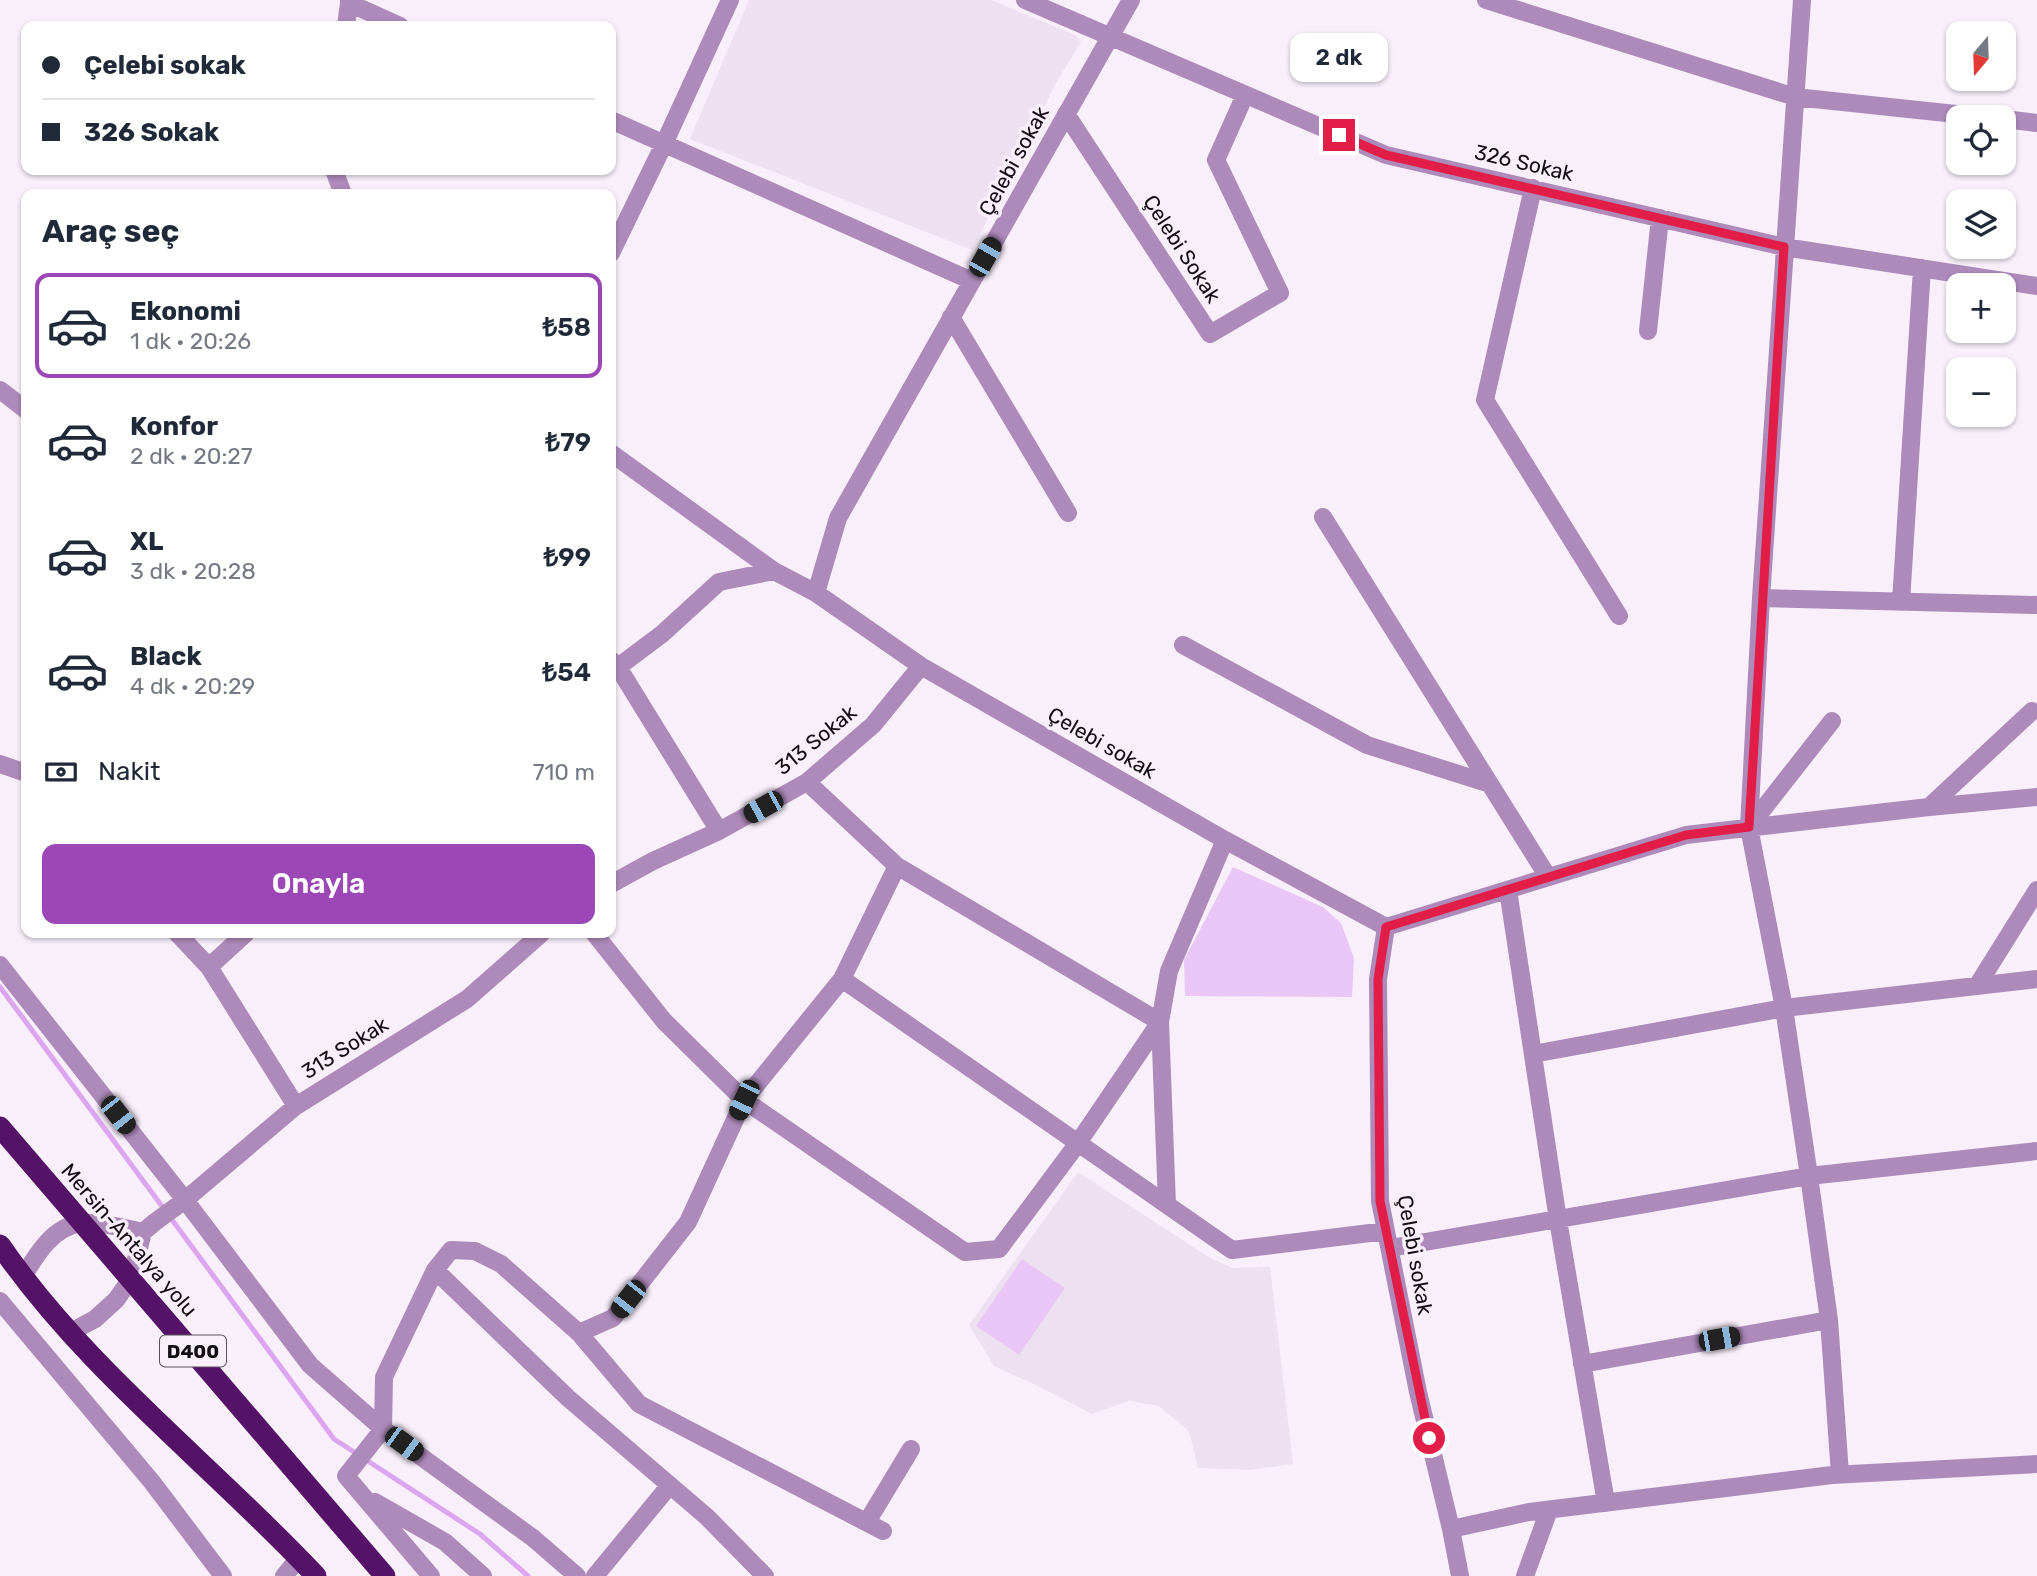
<!DOCTYPE html>
<html lang="tr">
<meta charset="utf-8">
<style>
:root{--surface:#fff;--page:#f6f6f7;--text:#1f2937;--muted:#747a83;--line:#e0e1e3;--accent:#9b48b6}
body{margin:0;font-family:Rubik,sans-serif;background:var(--page);color:var(--text);height:100vh;display:flex;flex-direction:column;font-size:26px;white-space:nowrap}
*{box-sizing:border-box;margin:0}
p{font-size:23px;color:var(--muted)}
.icon{flex:none;width:38px;height:38px;fill:none;stroke:currentColor;stroke-width:2;stroke-linecap:round;stroke-linejoin:round}
.map{position:relative;flex:1;overflow:hidden}
.drawer{position:absolute;left:21px;top:189px;width:595px;height:749px;display:flex;flex-direction:column;background:var(--surface);border-radius:14px;box-shadow:0 2px 5px #0004}
.drawer>*{flex:none}
.banner{position:absolute;left:21px;top:21px;width:595px;height:154px;border-radius:14px;box-shadow:0 2px 5px #0004;display:grid;align-content:center;height:154px;padding:0 21px;background:var(--surface)}
.needle{width:46px;rotate:199deg}
.tools{position:absolute;left:1946px;top:21px;display:grid;gap:14px}
.tools a{display:grid;place-items:center;width:70px;height:70px;border-radius:14px;background:var(--surface);box-shadow:0 2px 5px #0004;font-size:35px}
.end{position:absolute;width:32px;height:32px;margin:-16px;border:9px solid #e11d48;background:#fff;box-shadow:0 0 0 4px #fff}
.from{border-radius:50%}
.bubble{position:absolute;height:49px;border-radius:14px;background:var(--surface);box-shadow:0 2px 5px #0004;font-size:23px;font-weight:600;line-height:49px;text-align:center}
.car{position:absolute;width:21px;height:42px;margin:-21px -10px;border-radius:9px;box-shadow:0 0 5px 2px #0007;background:linear-gradient(#222 24%,#8ab4d8 0 40%,#222 0 76%,#8ab4d8 0 86%,#222 0)}
.banner b{display:flex;align-items:center;gap:24px;height:66px;font-size:26px}
.banner b+b{border-top:2px solid var(--line)}
.banner i{width:18px;height:18px;background:var(--text)}
ul{padding:0;list-style:none}
li{display:flex;align-items:center;gap:21px;height:105px;margin:0 14px 10px;padding:0 7px;border:4px solid transparent;border-radius:14px}
li div{flex:1}
li b{display:block;font-size:26px}
li em{font-style:normal;font-weight:600}
li.selected{border-color:var(--accent)}
li>.icon{width:63px;height:63px;stroke-width:1.5}
h2{padding:0 21px;font-size:32px;line-height:84px}
.pay{display:flex;align-items:center;gap:18px;height:77px;padding:0 21px;font-size:26px}
.pay p{margin-inline-start:auto}
.button{display:flex;gap:14px;margin-top:auto;padding:14px 21px}
.button a{flex:1;height:80px;border-radius:14px;background:var(--accent);color:#fff;font-size:28px;font-weight:600;line-height:80px;text-align:center}
.map>svg:first-child{display:block}
.built{fill:#ede0f1}
.green{fill:#eac6f7}
.lines{fill:none;stroke-linecap:round;stroke-linejoin:round}
.stream{stroke:#dca5ef;stroke-width:5}
.minor{stroke:#ad8aba;stroke-width:18}
.highway{stroke:#541367;stroke-width:21}
.route{stroke:#e11d48;stroke-width:9}
.labels{text-anchor:middle;stroke-width:7;stroke-linejoin:round;paint-order:stroke}
.shield{fill:#f8effb;stroke:#565258;stroke-width:2}
.shield-label{font-size:19px;font-weight:bold;fill:#110e12}
.street-label{font-size:21px;fill:#110e12;stroke:#f8effb}
</style>
<div class="map">
<svg width="2037" height="1576" viewBox="0 0 2037 1576">
<rect width="100%" height="100%" fill="#f8effb"/>
<path class="built" d="M 749,0 L 991,0 L 1075,35 L 1081,42 L 1056,83 L 972,250 L 690,139 Z
M 1078,1172 L 1210,1258 L 1233,1268 L 1270,1267 L 1293,1464 L 1250,1470 L 1198,1468 L 1189,1431 L 1159,1406 L 1129,1401 L 1092,1414 L 1038,1386 L 994,1366 L 969,1325 Z"/>
<path class="green" d="M 1233,867 L 1323,907 L 1341,923 L 1354,958 L 1352,997 L 1185,996 L 1184,960 Z
M 1022,1259 L 1065,1288 L 1019,1355 L 976,1326 Z"/>
<g class="lines">
<path class="stream" d="M 0,987 L 334,1439 L 480,1534 L 528,1576"/>
<path class="minor" d="M 349,0 L 349,3 L 400,26
M 1025,0 L 1386,155 L 1784,247 L 2037,286
M 1131,0 L 838,518 L 816,593 L 921,666 L 1225,840 L 1386,927 L 1378,979 L 1380,1201 L 1418,1392 L 1451,1529 L 1460,1576
M 1486,0 L 1795,97 L 1984,117
M 346,26 L 349,3
M 1066,114 L 1210,334 L 1280,293 L 1216,160 L 1245,95
M 2004,119 L 2037,123
M 611,120 L 972,281
M 334,170 L 343,194
M 1533,188 L 1485,400 L 1619,616
M 611,253 L 664,144 L 730,0
M 951,317 L 1068,513
M 1648,331 L 1660,218
M 0,390 L 26,410
M 611,453 L 774,571
M 1323,517 L 1548,877
M 1761,598 L 1802,0
M 1901,602 L 1922,268
M 1183,645 L 1367,745 L 1490,784
M 611,660 L 618,667 L 719,831
M 618,667 L 662,634 L 719,582 L 774,571 L 816,593
M 0,764 L 26,773
M 1929,807 L 2032,711
M 1749,827 L 1832,721
M 611,884 L 653,861 L 719,831 L 807,782 L 873,725 L 921,666
M 1508,890 L 1558,1220 L 1606,1503
M 1386,927 L 1686,835 L 1929,807 L 2037,797
M 177,933 L 209,967 L 296,1106
M 594,933 L 664,1021 L 744,1100 L 965,1252 L 999,1249 L 1078,1143 L 1160,1022 L 897,866
M 0,965 L 185,1200 L 310,1365 L 383,1429 L 533,1538 L 577,1576
M 209,967 L 246,933
M 842,979 L 1232,1250 L 1386,1231
M 1977,986 L 2037,890
M 1533,1054 L 1784,1008 L 2037,979
M 1167,1205 L 1160,1022 L 1169,971 L 1225,840
M 1390,1248 L 1809,1176 L 2037,1151
M 435,1270 L 568,1398 L 707,1517 L 765,1576
M 23,1277 C 36,1255 53,1226 82,1223 C 97,1221 128,1229 143,1232
M 0,1301 L 152,1482 L 223,1576
M 69,1333 L 95,1319 L 116,1300 L 131,1279 L 143,1232 L 155,1222 L 185,1200 L 296,1106 L 467,999 L 542,933
M 579,1333 L 613,1318 L 688,1222 L 744,1100 L 842,979 L 897,866 L 807,782
M 1582,1364 L 1829,1320
M 1840,1474 L 1829,1320 L 1809,1176 L 1784,1008 L 1749,827 L 1761,598 L 2037,605
M 375,1502 L 445,1542 L 483,1576
M 867,1522 L 911,1449
M 1451,1529 L 1529,1512 L 1832,1475 L 2037,1464
M 284,1576 L 299,1558
M 431,1576 L 346,1476 L 383,1429 L 384,1377 L 435,1270 L 451,1250 L 475,1251 L 501,1264 L 579,1333 L 639,1404 L 883,1531
M 595,1576 L 670,1485
M 1525,1576 L 1549,1510"/>
<path class="highway" d="M 0,1127 L 385,1576
M 0,1245 C 87,1371 212,1465 316,1576"/>
</g>
<g class="lines">
<path class="route" d="M 1339,135 L 1386,155 L 1784,247 L 1749,827 L 1686,835 L 1386,927 L 1378,979 L 1380,1201 L 1429,1438"/>
</g>
<g class="labels">
<rect class="shield" x="160" y="1335.5" width="66" height="31" rx="5"/>
<g class="shield-label">
<text x="193" y="1358">D400</text>
</g>
<g class="street-label">
<text transform="translate(1014 161) rotate(-61)" y="7">Çelebi sokak</text>
<text transform="translate(1524 163) rotate(13)" y="7">326 Sokak</text>
<text transform="translate(1182 249) rotate(57)" y="7">Çelebi Sokak</text>
<text transform="translate(816 740) rotate(-39)" y="7">313 Sokak</text>
<text transform="translate(1102 743) rotate(30)" y="7">Çelebi sokak</text>
<text transform="translate(345 1048) rotate(-32)" y="7">313 Sokak</text>
<text transform="translate(129 1240) rotate(49)" y="7">Mersin-Antalya yolu</text>
<text transform="translate(1415 1255) rotate(80)" y="7">Çelebi sokak</text>
</g>
</g>
</svg>
<div class="tools">
<a><svg class="needle" viewBox="-14 -14 28 28"><path d="M0-13l5 13h-10z" fill="#e53935"/><path d="M0 13l5-13h-10z" fill="#747a83"/></svg></a>
<a><svg class="icon" aria-label="locate" viewBox="0 0 24 24"><circle cx="12" cy="12" r="6"/><path d="M12 2v4M12 18v4M2 12h4M18 12h4"/></svg></a>
<a><svg class="icon" aria-label="layers" viewBox="0 0 24 24"><path d="M12 4l9 5-9 5-9-5zM3 14l9 5 9-5"/></svg></a>
<a>+</a>
<a>−</a>
</div>
<i class="end from" style="left:1429px;top:1438px"></i>
<i class="end" style="left:1339px;top:135px"></i>
<div class="bubble" style="left:1290px;top:33px;width:98px">2 dk</div>
<i class="car" style="left:985px;top:257px;rotate:30deg"></i>
<i class="car" style="left:763px;top:807px;rotate:241deg"></i>
<i class="car" style="left:744px;top:1100px;rotate:205deg"></i>
<i class="car" style="left:118px;top:1115px;rotate:142deg"></i>
<i class="car" style="left:628px;top:1299px;rotate:218deg"></i>
<i class="car" style="left:1719px;top:1339px;rotate:80deg"></i>
<i class="car" style="left:404px;top:1444px;rotate:126deg"></i>
<div class="banner">
<b><i class="from"></i>Çelebi sokak</b>
<b><i></i>326 Sokak</b>
</div>
<section class="drawer">
<h2>Araç seç</h2>
<ul>
<li class="selected"><svg class="icon" aria-label="car" viewBox="0 0 24 24"><path d="M5 17H2v-5l4-1 3-4h7l3 4 3 1v5h-3M9 17h6M6 11h13"/><circle cx="7" cy="17" r="2"/><circle cx="17" cy="17" r="2"/></svg><div><b>Ekonomi</b><p>1 dk · 20:26</p></div><em>₺58</em></li>
<li><svg class="icon" aria-label="car" viewBox="0 0 24 24"><path d="M5 17H2v-5l4-1 3-4h7l3 4 3 1v5h-3M9 17h6M6 11h13"/><circle cx="7" cy="17" r="2"/><circle cx="17" cy="17" r="2"/></svg><div><b>Konfor</b><p>2 dk · 20:27</p></div><em>₺79</em></li>
<li><svg class="icon" aria-label="car" viewBox="0 0 24 24"><path d="M5 17H2v-5l4-1 3-4h7l3 4 3 1v5h-3M9 17h6M6 11h13"/><circle cx="7" cy="17" r="2"/><circle cx="17" cy="17" r="2"/></svg><div><b>XL</b><p>3 dk · 20:28</p></div><em>₺99</em></li>
<li><svg class="icon" aria-label="car" viewBox="0 0 24 24"><path d="M5 17H2v-5l4-1 3-4h7l3 4 3 1v5h-3M9 17h6M6 11h13"/><circle cx="7" cy="17" r="2"/><circle cx="17" cy="17" r="2"/></svg><div><b>Black</b><p>4 dk · 20:29</p></div><em>₺54</em></li>
</ul>
<div class="pay"><svg class="icon" aria-label="cash" viewBox="0 0 24 24"><path d="M3 7h18v10H3z"/><circle cx="12" cy="12" r="2"/></svg>Nakit<p>710 m</p></div>
<div class="button"><a>Onayla</a></div>
</section>
</div>
